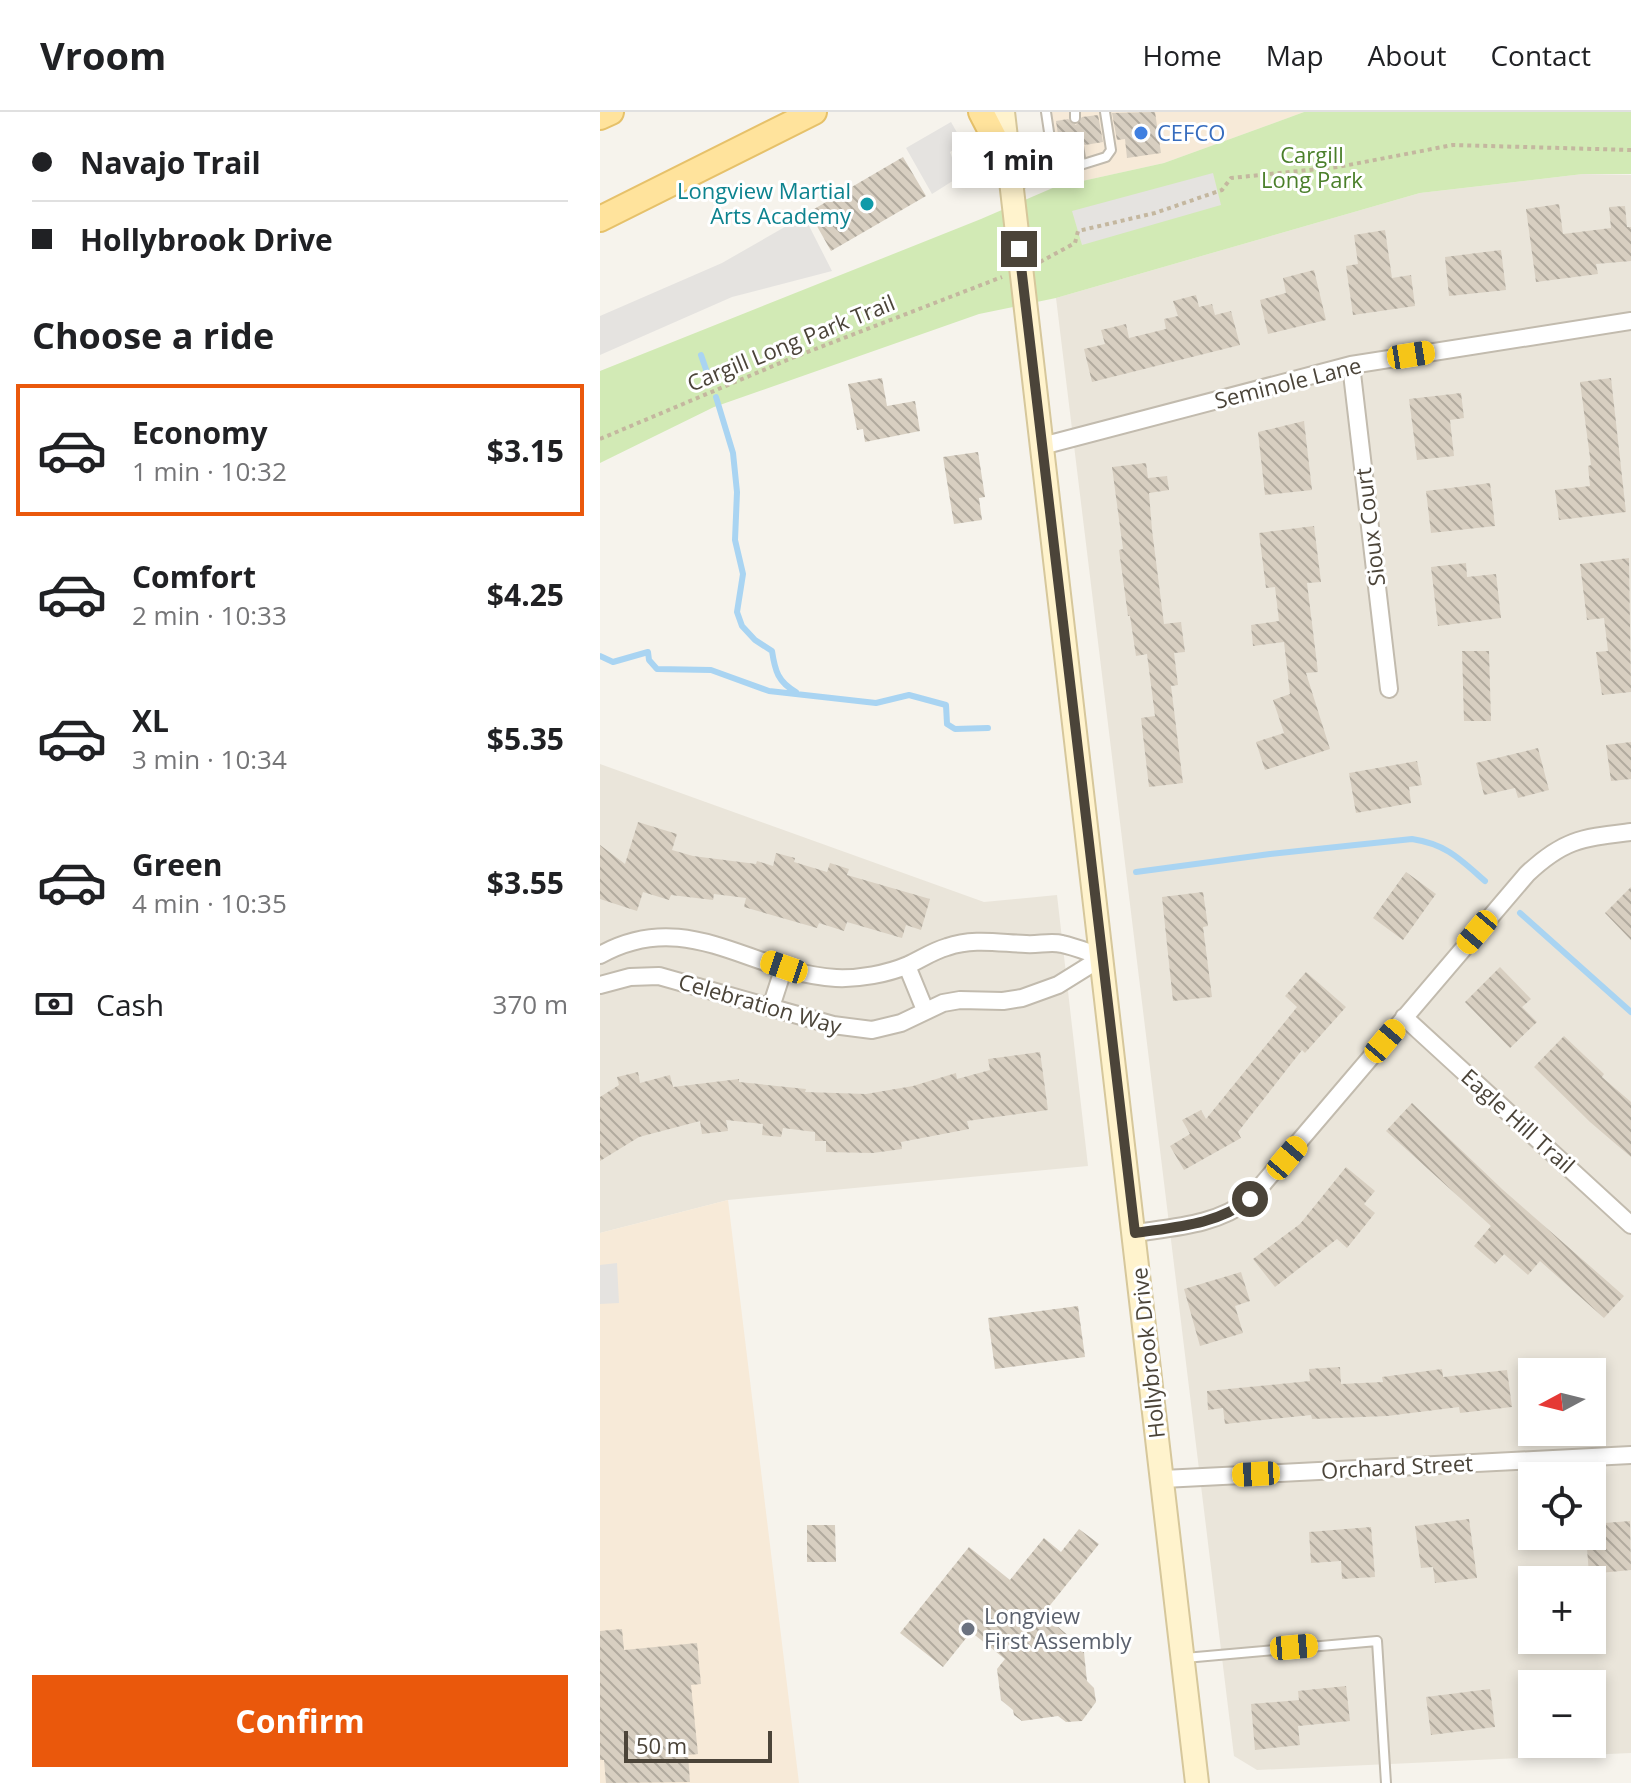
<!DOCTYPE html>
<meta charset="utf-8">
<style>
:root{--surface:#fff;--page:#f2f2f2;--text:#202124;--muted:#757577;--line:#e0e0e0;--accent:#ea580c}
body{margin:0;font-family:"Open Sans",sans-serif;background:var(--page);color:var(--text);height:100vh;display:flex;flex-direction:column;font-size:30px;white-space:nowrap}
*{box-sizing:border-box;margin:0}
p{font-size:26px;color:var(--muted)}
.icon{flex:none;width:44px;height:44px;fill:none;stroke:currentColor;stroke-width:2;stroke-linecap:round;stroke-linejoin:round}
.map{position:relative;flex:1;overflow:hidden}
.sheet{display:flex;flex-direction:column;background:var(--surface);width:600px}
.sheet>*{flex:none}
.hud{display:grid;align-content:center;height:176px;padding:0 32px;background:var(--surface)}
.needle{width:52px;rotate:263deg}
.buttons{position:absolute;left:918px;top:1246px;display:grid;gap:16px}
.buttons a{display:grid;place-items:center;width:88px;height:88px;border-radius:0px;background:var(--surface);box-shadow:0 4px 12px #0003;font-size:40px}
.scale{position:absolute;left:24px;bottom:20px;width:148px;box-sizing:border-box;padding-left:8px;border:4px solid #4b4439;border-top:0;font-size:22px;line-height:28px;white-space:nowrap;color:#4b4439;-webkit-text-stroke:6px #fff;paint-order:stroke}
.end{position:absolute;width:36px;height:36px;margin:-18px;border:10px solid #4b4439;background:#fff;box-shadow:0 0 0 4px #fff}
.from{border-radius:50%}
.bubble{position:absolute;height:56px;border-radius:0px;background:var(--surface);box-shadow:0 4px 12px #0003;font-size:26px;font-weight:700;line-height:56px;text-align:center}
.car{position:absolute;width:24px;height:48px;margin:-24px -12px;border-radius:10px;box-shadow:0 0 6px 2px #0007;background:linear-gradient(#f5c518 24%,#345 0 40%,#f5c518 0 76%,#345 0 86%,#f5c518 0)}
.hud b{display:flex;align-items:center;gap:28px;height:76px;font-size:30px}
.hud b+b{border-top:2px solid var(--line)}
.hud i{width:20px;height:20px;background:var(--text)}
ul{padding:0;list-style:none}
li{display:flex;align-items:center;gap:24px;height:132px;margin:0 16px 12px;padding:0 16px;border:4px solid transparent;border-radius:0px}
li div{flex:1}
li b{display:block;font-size:30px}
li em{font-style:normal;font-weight:700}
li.current{border-color:var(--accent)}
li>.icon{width:72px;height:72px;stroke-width:1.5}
h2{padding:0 32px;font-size:36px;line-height:96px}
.pay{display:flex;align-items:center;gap:20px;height:88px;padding:0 32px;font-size:30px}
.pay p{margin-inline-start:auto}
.action{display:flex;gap:16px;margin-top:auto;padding:16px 32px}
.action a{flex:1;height:92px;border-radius:0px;background:var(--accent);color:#fff;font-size:32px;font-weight:700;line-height:92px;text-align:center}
header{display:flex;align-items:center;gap:48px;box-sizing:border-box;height:112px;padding:0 40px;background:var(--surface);border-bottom:2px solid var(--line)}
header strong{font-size:38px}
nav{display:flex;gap:44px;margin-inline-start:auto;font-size:28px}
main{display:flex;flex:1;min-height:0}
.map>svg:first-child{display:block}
.residential{fill:#eae5da;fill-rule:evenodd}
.commercial{fill:#f7ead8}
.green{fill:#d2eab5}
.parking{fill:#e5e3e0}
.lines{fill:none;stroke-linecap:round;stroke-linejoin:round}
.stream{stroke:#a9d4f2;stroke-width:6}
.building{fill:url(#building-back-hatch)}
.lane-casing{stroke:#c2bbae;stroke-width:12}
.street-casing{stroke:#c2bbae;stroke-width:20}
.secondary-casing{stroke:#d6c79b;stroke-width:26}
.primary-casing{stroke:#e6c16a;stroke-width:28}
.path{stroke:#c4b79f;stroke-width:4;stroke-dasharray:4 4;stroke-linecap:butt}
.lane{stroke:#fff;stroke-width:8}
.street{stroke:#fff;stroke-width:16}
.secondary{stroke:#fff3cd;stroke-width:22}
.primary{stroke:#ffe39c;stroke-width:24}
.route{stroke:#4b4439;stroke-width:10}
.shop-dot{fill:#3f7fe0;stroke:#fff;stroke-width:3}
.culture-dot{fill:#0f9aa8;stroke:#fff;stroke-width:3}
.worship-dot{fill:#6b7280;stroke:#fff;stroke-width:3}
.labels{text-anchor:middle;stroke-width:6;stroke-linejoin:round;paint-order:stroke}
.shop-label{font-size:22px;fill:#366cbe;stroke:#fff;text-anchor:start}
.park-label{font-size:22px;fill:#4a7f2a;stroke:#fff}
.culture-label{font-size:22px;fill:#0d838f;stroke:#fff;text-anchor:end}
.street-label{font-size:22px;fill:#4b4439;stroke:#fff}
.worship-label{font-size:22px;fill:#5b616d;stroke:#fff;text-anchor:start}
</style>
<header>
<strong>Vroom</strong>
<nav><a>Home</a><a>Map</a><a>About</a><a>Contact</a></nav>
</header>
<main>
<section class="sheet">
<div class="hud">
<b><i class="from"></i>Navajo Trail</b>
<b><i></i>Hollybrook Drive</b>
</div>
<h2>Choose a ride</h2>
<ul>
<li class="current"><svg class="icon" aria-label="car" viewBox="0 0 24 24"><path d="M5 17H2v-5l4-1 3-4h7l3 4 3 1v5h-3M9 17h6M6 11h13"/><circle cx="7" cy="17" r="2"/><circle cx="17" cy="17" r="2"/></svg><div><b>Economy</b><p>1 min · 10:32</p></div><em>$3.15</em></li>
<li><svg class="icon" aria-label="car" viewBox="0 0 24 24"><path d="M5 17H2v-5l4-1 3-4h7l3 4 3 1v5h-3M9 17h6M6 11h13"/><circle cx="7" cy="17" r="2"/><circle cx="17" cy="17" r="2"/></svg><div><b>Comfort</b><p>2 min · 10:33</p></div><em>$4.25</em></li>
<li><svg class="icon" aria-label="car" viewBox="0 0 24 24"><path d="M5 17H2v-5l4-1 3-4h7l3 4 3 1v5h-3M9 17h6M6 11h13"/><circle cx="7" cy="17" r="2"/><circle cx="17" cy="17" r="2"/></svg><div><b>XL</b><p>3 min · 10:34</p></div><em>$5.35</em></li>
<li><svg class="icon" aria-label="car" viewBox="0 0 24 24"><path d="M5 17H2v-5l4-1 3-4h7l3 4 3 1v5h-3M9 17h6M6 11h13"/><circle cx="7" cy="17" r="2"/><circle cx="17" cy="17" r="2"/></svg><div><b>Green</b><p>4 min · 10:35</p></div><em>$3.55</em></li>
</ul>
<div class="pay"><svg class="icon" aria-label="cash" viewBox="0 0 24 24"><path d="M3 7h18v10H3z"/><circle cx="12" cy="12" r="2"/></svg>Cash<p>370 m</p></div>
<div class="action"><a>Confirm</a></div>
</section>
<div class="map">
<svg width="1031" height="1671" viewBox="0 0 1031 1671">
<defs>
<pattern id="building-back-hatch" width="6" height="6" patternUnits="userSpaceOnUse" patternTransform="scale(2)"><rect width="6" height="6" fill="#d8cfc1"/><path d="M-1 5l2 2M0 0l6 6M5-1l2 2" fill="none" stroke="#b1aa9e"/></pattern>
</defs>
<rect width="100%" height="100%" fill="#f6f3ec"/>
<path class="residential" d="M 983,62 L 1031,63 L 1031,1641 L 657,1658 L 634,1644 L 456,186 L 820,81 ZM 932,1260 L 992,1260 L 992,1320 L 932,1320 ZM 932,1364 L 992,1364 L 992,1424 L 932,1424 ZM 932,1468 L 992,1468 L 992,1528 L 932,1528 ZM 932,1572 L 992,1572 L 992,1632 L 932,1632 Z
M 0,652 L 384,790 L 457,783 L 488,1054 L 128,1088 L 0,1121 Z"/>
<path class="commercial" d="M 444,0 L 704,0 L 564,51 L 455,75 Z
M 128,1088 L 199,1671 L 0,1671 L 0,1121 Z"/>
<path class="green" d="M 704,0 L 1031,0 L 1031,62 L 983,62 L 820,81 L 456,186 L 379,202 L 114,295 L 0,351 L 0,259 L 381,107 L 455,75 L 564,51 Z"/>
<path class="parking" d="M 351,10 L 363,31 L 350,40 L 359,65 L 332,82 L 306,36 Z
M 613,61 L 621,93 L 482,133 L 472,99 Z
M 204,104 L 232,159 L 132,185 L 0,243 L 0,204 L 122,151 Z
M 17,1151 L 19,1191 L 0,1192 L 0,1153 Z"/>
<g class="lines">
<path class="stream" d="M 101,243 L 110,269
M 116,285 L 133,341 L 137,380 L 135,428 L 143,462 L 137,500 L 142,514 L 155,528 L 172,539 C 175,559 178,570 196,580
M 0,544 L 13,550 L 48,540 L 49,548 L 57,557 L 111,558 L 169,579 L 276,591 L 309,583 L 346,593 L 347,612 L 355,617 L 388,616
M 536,760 L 670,742 L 812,727 C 846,732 860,747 885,769
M 920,801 L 1031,900"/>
</g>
<path class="building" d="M 555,0 L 561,41 L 527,46 L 525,27 L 517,28 L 512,1 Z
M 498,3 L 503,30 L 485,33 L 478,27 L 473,29 L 471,35 L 460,36 L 456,9 L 468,7 L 476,13 L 482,5 Z
M 303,45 L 326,84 L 231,139 L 209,100 Z
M 959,92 L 963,122 L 1011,116 L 1009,95 L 1025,94 L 1027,115 L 1031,115 L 1031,149 L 996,152 L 998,162 L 936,170 L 926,97 Z
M 785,118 L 792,166 L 811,163 L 815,194 L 753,203 L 746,154 L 758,152 L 754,123 Z
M 901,138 L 906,178 L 849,184 L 845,145 Z
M 714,158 L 726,208 L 668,222 L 660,188 L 686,181 L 683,166 Z
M 596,183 L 599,195 L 612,192 L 615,203 L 631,199 L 640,233 L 492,270 L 484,237 L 505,232 L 501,218 L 526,212 L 529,226 L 566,217 L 564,207 L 578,204 L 573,189 Z
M 282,266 L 287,294 L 315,289 L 320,319 L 265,330 L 263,317 L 257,318 L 248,272 Z
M 1011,266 L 1026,400 L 959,408 L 955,378 L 990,374 L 988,354 L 991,353 L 980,270 Z
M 861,281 L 864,306 L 850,308 L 854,344 L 817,348 L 809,287 Z
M 704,309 L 712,378 L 665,383 L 658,320 Z
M 378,340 L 385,385 L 379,386 L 382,408 L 354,412 L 343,345 Z
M 546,351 L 548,366 L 567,364 L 569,378 L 549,381 L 552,418 L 564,512 L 581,510 L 585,540 L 574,541 L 578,573 L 571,574 L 583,671 L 549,675 L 541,606 L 555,604 L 547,542 L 536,544 L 530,504 L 528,504 L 519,438 L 523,437 L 512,355 Z
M 890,371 L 895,414 L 831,421 L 826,379 Z
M 714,414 L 721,470 L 707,471 L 718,560 L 706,561 L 730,637 L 665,658 L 656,630 L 684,621 L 673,588 L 690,582 L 684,530 L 653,534 L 651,513 L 679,509 L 675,475 L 666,476 L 659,421 Z
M 1029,446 L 1031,580 L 1002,583 L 996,540 L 1008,539 L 1004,506 L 987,508 L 980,452 Z
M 866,451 L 867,465 L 896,462 L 901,506 L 838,514 L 831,455 Z
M 862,539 L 889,539 L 891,609 L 864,609 Z
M 1031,630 L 1031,667 L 1011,669 L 1006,633 Z
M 938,636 L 949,678 L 918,686 L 915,676 L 884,683 L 876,651 Z
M 817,649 L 822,673 L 809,675 L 811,691 L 756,701 L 749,661 Z
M 38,710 L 77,722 L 72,738 L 93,744 L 156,752 L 157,749 L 173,754 L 176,741 L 195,746 L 194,750 L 227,760 L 230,751 L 249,757 L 247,763 L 330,787 L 321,818 L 306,813 L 302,826 L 247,810 L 244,819 L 219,811 L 217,816 L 144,795 L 146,786 L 114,782 L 113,788 L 71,783 L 69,788 L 43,780 L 37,799 L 0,787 L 0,733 L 25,752 Z
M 806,760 L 836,782 L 803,828 L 773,806 Z
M 1031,775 L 1031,828 L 1005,801 Z
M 603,780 L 608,814 L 603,815 L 612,885 L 573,889 L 562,785 Z
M 900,855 L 931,887 L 922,895 L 937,910 L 910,936 L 865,890 Z
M 706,860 L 746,895 L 705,941 L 702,938 L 638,1020 L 641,1026 L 584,1058 L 570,1034 L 590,1022 L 582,1008 L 601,998 L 606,1007 L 697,895 L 685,884 Z
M 964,924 L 1004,962 L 1002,965 L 1031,990 L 1031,1045 L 990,1010 L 934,955 Z
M 440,940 L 448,998 L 367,1009 L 369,1017 L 301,1030 L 302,1037 L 273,1041 L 226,1040 L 226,1029 L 215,1029 L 215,1020 L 183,1016 L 181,1025 L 162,1023 L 163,1012 L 126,1008 L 128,1019 L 102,1022 L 100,1009 L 39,1025 L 0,1049 L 0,985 L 19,973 L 17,965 L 38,960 L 40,971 L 70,963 L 73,975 L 139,967 L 139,970 L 206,977 L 205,980 L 266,982 L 313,974 L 356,961 L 357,967 L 390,958 L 388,947 Z
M 812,991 L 902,1077 L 1024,1184 L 1004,1206 L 940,1149 L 928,1163 L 904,1142 L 895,1152 L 874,1134 L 891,1114 L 786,1019 Z
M 746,1055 L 775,1079 L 764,1092 L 775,1101 L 747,1136 L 737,1127 L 675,1175 L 653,1147 L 700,1112 Z
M 641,1160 L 650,1189 L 635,1194 L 643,1221 L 600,1234 L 584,1177 Z
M 478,1194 L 485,1245 L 395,1257 L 388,1206 Z
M 740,1255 L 741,1272 L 783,1270 L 782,1265 L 842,1257 L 843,1265 L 907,1258 L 912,1295 L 860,1301 L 859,1295 L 787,1304 L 712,1307 L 711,1303 L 625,1312 L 623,1296 L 608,1298 L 607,1279 L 710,1269 L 709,1257 Z
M 869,1407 L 877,1466 L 835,1471 L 833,1455 L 821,1456 L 815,1414 Z
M 1030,1409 L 1031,1458 L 989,1462 L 986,1424 L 992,1424 L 992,1412 Z
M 207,1413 L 235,1413 L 236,1450 L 207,1450 Z
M 771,1415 L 775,1465 L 742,1467 L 741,1449 L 711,1451 L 709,1420 Z
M 479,1417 L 499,1432 L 443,1502 L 471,1526 L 475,1525 L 483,1531 L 487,1569 L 494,1576 L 496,1590 L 482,1609 L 466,1610 L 458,1604 L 422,1609 L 414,1603 L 413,1598 L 401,1588 L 397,1557 L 405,1547 L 371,1520 L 343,1555 L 300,1521 L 369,1435 L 410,1468 L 444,1426 L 461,1440 Z
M 22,1517 L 24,1538 L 97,1531 L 101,1572 L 91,1573 L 98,1642 L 88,1643 L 90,1670 L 6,1671 L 4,1648 L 0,1648 L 0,1519 Z
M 746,1574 L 750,1609 L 698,1614 L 700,1633 L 655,1638 L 651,1592 L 699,1588 L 698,1579 Z
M 890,1577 L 895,1615 L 831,1623 L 826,1585 Z"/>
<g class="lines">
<defs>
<path id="lane" d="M 446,0 L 455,60
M 475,0 L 475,6
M 478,34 L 481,52
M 413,74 L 506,45 L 511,38 L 505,0
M 585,1546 L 777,1529 L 786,1671"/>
<path id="street" d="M 751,253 L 789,577
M 442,334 L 751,253 L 1031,209
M 0,843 C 88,794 150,861 236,866 C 259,867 287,862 308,853 C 321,847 333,839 347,835 C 373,826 398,831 426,832 C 438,833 451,829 462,832 C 476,835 490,841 503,845 L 458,873 L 422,886 L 403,889 L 360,888 L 343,891 L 301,911 L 272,918 L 233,913 L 59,864 L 30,865 L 0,873
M 307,854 L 325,898
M 171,895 L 184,855
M 804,905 L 1031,1113
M 535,1121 C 575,1115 617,1113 650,1087 L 927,762 C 964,727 982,726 1031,720
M 563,1367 L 1031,1343"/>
<path id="secondary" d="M 403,0 L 597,1671"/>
<path id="primary" d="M 381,0 L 411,58
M 0,5 L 11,0
M 0,107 L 214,0"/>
</defs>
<use href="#lane" class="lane-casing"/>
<use href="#street" class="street-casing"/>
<use href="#secondary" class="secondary-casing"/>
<use href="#primary" class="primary-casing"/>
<path class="path" d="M 440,150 L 475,131 L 478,119 L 555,101 L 622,78 L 631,66 L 738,55 L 853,33 L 1031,38
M 0,327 L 192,246 L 402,165"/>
<use href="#lane" class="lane"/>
<use href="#street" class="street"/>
<use href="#secondary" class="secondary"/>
<use href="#primary" class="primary"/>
</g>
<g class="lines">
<path class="route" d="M 419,137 L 535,1121 C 575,1115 617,1113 650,1087"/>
</g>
<circle class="shop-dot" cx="541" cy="21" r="8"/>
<circle class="culture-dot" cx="267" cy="92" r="8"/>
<circle class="worship-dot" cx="368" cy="1517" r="8"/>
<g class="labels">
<g class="shop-label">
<text x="557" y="29">CEFCO</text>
</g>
<g class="park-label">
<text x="712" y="51">Cargill<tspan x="712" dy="25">Long Park</tspan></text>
</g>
<g class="culture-label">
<text x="251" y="87">Longview Martial<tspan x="251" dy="25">Arts Academy</tspan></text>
</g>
<g class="street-label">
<text transform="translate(191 231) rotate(-22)" y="8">Cargill Long Park Trail</text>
<text transform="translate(688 271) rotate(-14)" y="8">Seminole Lane</text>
<text transform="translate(770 415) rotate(-97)" y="8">Sioux Court</text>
<text transform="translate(160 892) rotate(16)" y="8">Celebration Way</text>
<text transform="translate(918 1009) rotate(42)" y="8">Eagle Hill Trail</text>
<text transform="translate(548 1241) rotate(-96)" y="8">Hollybrook Drive</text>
<text transform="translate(797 1355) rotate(-3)" y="8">Orchard Street</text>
</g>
<g class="worship-label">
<text x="384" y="1512">Longview<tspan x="384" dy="25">First Assembly</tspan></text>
</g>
</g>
</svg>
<div class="buttons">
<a><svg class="needle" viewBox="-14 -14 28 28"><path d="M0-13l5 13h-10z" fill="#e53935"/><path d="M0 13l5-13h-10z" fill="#757577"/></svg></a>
<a><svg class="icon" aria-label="locate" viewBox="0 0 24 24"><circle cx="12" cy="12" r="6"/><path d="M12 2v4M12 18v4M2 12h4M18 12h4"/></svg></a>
<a>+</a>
<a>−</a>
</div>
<div class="scale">50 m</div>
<i class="end from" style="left:650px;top:1087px"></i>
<i class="end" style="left:419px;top:137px"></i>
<div class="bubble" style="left:352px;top:20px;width:132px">1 min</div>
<i class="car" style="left:811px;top:243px;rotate:81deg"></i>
<i class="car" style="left:877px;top:820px;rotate:220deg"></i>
<i class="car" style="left:184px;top:855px;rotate:289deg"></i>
<i class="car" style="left:785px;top:929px;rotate:40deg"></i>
<i class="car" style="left:687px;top:1046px;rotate:40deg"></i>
<i class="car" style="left:656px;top:1362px;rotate:267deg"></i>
<i class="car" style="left:694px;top:1535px;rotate:85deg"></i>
</div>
</main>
